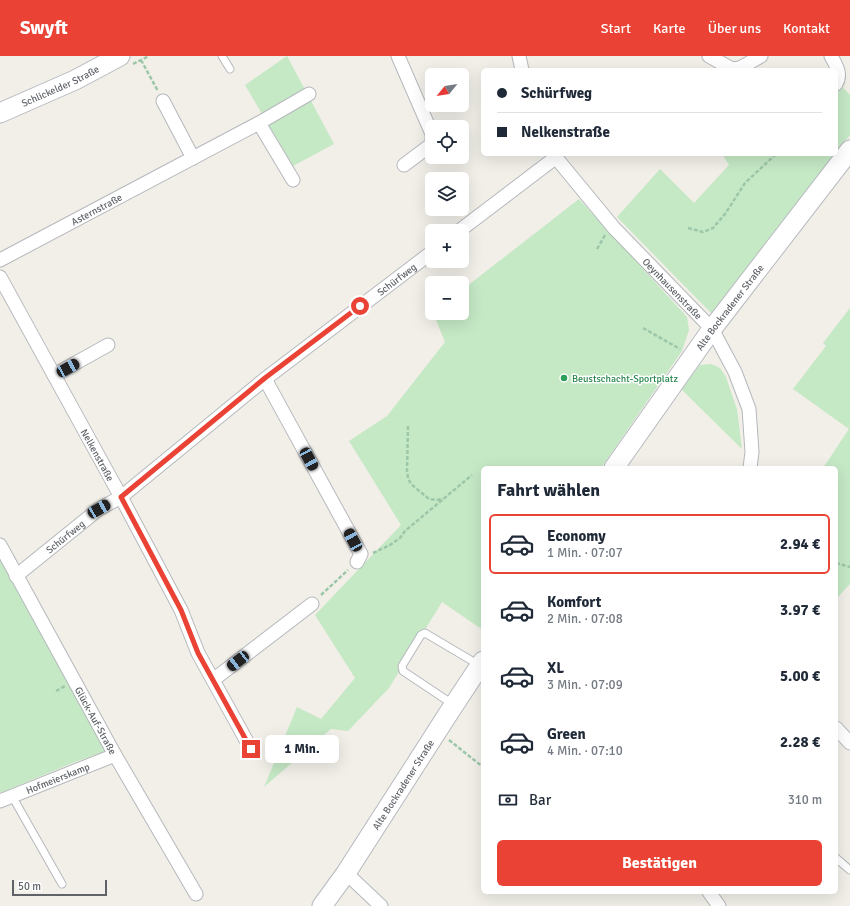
<!DOCTYPE html>
<html lang="de">
<meta charset="utf-8">
<style>
:root{--surface:#fff;--page:#f6f6f7;--text:#1f2937;--muted:#747a83;--line:#e0e1e3;--accent:#ea4335}
body{margin:0;font-family:Signika,sans-serif;background:var(--page);color:var(--text);height:100vh;display:flex;flex-direction:column;font-size:15px;white-space:nowrap}
*{box-sizing:border-box;margin:0}
p{font-size:13px;color:var(--muted)}
.icon{flex:none;width:22px;height:22px;fill:none;stroke:currentColor;stroke-width:2;stroke-linecap:round;stroke-linejoin:round}
.map{position:relative;flex:1;overflow:hidden}
.side{position:absolute;left:481px;top:410px;width:357px;height:428px;display:flex;flex-direction:column;background:var(--surface);border-radius:6px;box-shadow:0 4px 16px #0002}
.side>*{flex:none}
.banner{position:absolute;left:481px;top:12px;width:357px;height:88px;border-radius:6px;box-shadow:0 4px 16px #0002;display:grid;align-content:center;height:88px;padding:0 16px;background:var(--surface)}
.needle{width:26px;rotate:240deg}
.fabs{position:absolute;left:425px;top:12px;display:grid;gap:8px}
.fabs a{display:grid;place-items:center;width:44px;height:44px;border-radius:6px;background:var(--surface);box-shadow:0 4px 16px #0002;font-size:20px}
.scale{position:absolute;left:12px;bottom:10px;width:95px;box-sizing:border-box;padding-left:4px;border:2px solid #5f6368;border-top:0;font-size:11px;line-height:14px;white-space:nowrap;color:#5f6368;-webkit-text-stroke:3px #fff;paint-order:stroke}
.end{position:absolute;width:18px;height:18px;margin:-9px;border:5px solid #ea4335;background:#fff;box-shadow:0 0 0 2px #fff}
.from{border-radius:50%}
.bubble{position:absolute;height:28px;border-radius:6px;background:var(--surface);box-shadow:0 4px 16px #0002;font-size:13px;font-weight:700;line-height:28px;text-align:center}
.car{position:absolute;width:12px;height:24px;margin:-12px -6px;border-radius:5px;box-shadow:0 0 3px 1px #0007;background:linear-gradient(#222 24%,#8ab4d8 0 40%,#222 0 76%,#8ab4d8 0 86%,#222 0)}
.banner b{display:flex;align-items:center;gap:14px;height:38px;font-size:15px}
.banner b+b{border-top:1px solid var(--line)}
.banner i{width:10px;height:10px;background:var(--text)}
ul{padding:0;list-style:none}
li{display:flex;align-items:center;gap:12px;height:60px;margin:0 8px 6px;padding:0 8px;border:2px solid transparent;border-radius:6px}
li div{flex:1}
li b{display:block;font-size:15px}
li em{font-style:normal;font-weight:700}
li.current{border-color:var(--accent)}
li>.icon{width:36px;height:36px;stroke-width:1.5}
h2{padding:0 16px;font-size:18px;line-height:48px}
.pay{display:flex;align-items:center;gap:10px;height:44px;padding:0 16px;font-size:15px}
.pay p{margin-inline-start:auto}
.action{display:flex;gap:8px;margin-top:auto;padding:8px 16px}
.action a{flex:1;height:46px;border-radius:6px;background:var(--accent);color:#fff;font-size:16px;font-weight:700;line-height:46px;text-align:center}
header{display:flex;align-items:center;gap:24px;box-sizing:border-box;height:56px;padding:0 20px;background:var(--accent);color:#fff}
header strong{font-size:19px}
nav{display:flex;gap:22px;margin-inline-start:auto;font-size:14px}
.map>svg:first-child{display:block}
.green{fill:#c5e8c5}
.lines{fill:none;stroke-linecap:round;stroke-linejoin:round}
.lane-casing{stroke:#b5b8bc;stroke-width:9}
.street-casing{stroke:#b5b8bc;stroke-width:15}
.secondary-casing{stroke:#b6babf;stroke-width:21}
.path{stroke:#9cc7a9;stroke-width:2.5;stroke-dasharray:4 2;stroke-linecap:butt}
.lane{stroke:#fff;stroke-width:7}
.street{stroke:#fff;stroke-width:13}
.secondary{stroke:#fff;stroke-width:19}
.route{stroke:#ea4335;stroke-width:5}
.leisure-dot{fill:#2e9e5b;stroke:#fff;stroke-width:1.5}
.labels{text-anchor:middle;stroke-width:3;stroke-linejoin:round;paint-order:stroke}
.street-label{font-size:10px;fill:#5f6368;stroke:#fff}
.leisure-label{font-size:10px;fill:#27864d;stroke:#fff;text-anchor:start}
</style>
<header>
<strong>Swyft</strong>
<nav><a>Start</a><a>Karte</a><a>Über uns</a><a>Kontakt</a></nav>
</header>
<div class="map">
<svg width="850" height="850" viewBox="0 0 850 850">
<rect width="100%" height="100%" fill="#f1efe8"/>
<path class="green" d="M 287,0 L 334,88 L 293,110 L 245,29 Z
M 836,24 L 850,39 L 850,79 L 836,97 Z
M 722,98 L 835,98 L 711,257 L 617,161 L 660,113 L 694,147 L 729,109 Z
M 579,143 L 687,261 L 689,274 L 682,295 L 601,412 L 483,412 L 483,574 L 442,546 L 389,632 L 348,675 L 331,673 L 264,731 L 297,651 L 321,663 L 355,622 L 315,559 L 401,469 L 349,385 L 387,360 L 445,286 L 433,257 L 462,257 L 462,234 Z
M 850,252 L 850,528 L 836,543 L 836,412 L 823,412 C 832,399 840,386 849,373 L 793,333 L 826,290 L 823,287 Z
M 711,308 L 720,312 L 726,321 L 731,336 L 737,353 L 742,393 L 681,333 L 700,309 Z
M 0,503 L 106,695 L 75,706 L 0,737 Z"/>
<g class="lines">
<defs>
<path id="lane" d="M 222,0 L 230,13
M 454,649 L 403,615 L 402,610 L 421,579 L 425,577 L 479,609
M 12,740 L 62,828
M 836,802 L 850,814"/>
<g id="street">
<path d="M 398,0 L 432,78"/>
<path d="M 519,0 L 522,14"/>
<path d="M 709,0 L 732,13 L 740,12 L 761,0"/>
<path d="M 831,0 C 836,9 842,18 836,28"/>
<path d="M 163,45 L 193,102"/>
<path d="M 259,67 L 309,38"/>
<path id="s1" d="M 553,98 L 614,172 L 712,273 L 735,316 L 749,353 L 752,396 L 750,412"/>
<path d="M 404,109 L 432,88 L 432,81"/>
<path d="M 459,175 L 555,102"/>
<path id="s2" d="M 0,204 L 259,67 L 293,124"/>
<path id="s3" d="M 0,221 L 121,441 L 181,554 L 198,597 L 251,693"/>
<path d="M 54,319 L 108,289"/>
<path d="M 265,323 L 361,498 L 357,506"/>
<path id="s4" d="M 0,489 L 115,699 L 196,838"/>
<path id="s5" d="M 16,520 L 99,453 L 121,441 L 265,323 L 432,196"/>
<path d="M 213,624 L 312,548"/>
<path d="M 836,672 L 850,687"/>
<path id="s6" d="M 0,745 L 115,699"/>
<path d="M 346,817 L 381,850"/>
<path d="M 709,836 L 719,850"/>
</g>
<g id="secondary">
<path id="s7" d="M 0,57 L 75,24 L 120,0"/>
<path id="s8" d="M 614,412 L 712,273 L 850,94"/>
<path id="s9" d="M 322,850 L 346,817 L 450,655 L 483,605"/>
</g>
</defs>
<use href="#lane" class="lane-casing"/>
<use href="#street" class="street-casing"/>
<use href="#secondary" class="secondary-casing"/>
<path class="path" d="M 141,4 L 158,35
M 133,8 L 149,0
M 688,172 L 703,176 L 713,172 L 725,158 L 745,127 L 776,98
M 597,193 L 605,179
M 643,272 L 680,293
M 408,370 L 407,415 L 408,422 L 411,428 L 429,443 L 436,444 L 443,443
M 373,497 L 390,489 L 400,482 L 405,475 L 472,419
M 836,507 L 850,511
M 321,539 L 348,514
M 56,635 L 65,630
M 449,684 L 483,711"/>
<use href="#lane" class="lane"/>
<use href="#street" class="street"/>
<use href="#secondary" class="secondary"/>
</g>
<g class="lines">
<path class="route" d="M 251,693 L 198,597 L 181,554 L 121,441 L 265,322 L 360,250"/>
</g>
<circle class="leisure-dot" cx="564" cy="322" r="4"/>
<g class="labels">
<g class="street-label">
<text dy="4" stroke="none"><textPath href="#s7" startOffset="66">Schlickelder Straße</textPath></text>
<text dy="4" stroke="none"><textPath href="#s2" startOffset="109">Asternstraße</textPath></text>
<text dy="4" stroke="none"><textPath href="#s5" startOffset="483">Schürfweg</textPath></text>
<text dy="4" stroke="none"><textPath href="#s1" startOffset="180">Oeynhausenstraße</textPath></text>
<text dy="4" stroke="none"><textPath href="#s8" startOffset="198">Alte Bockradener Straße</textPath></text>
<text dy="4" stroke="none"><textPath href="#s3" startOffset="203">Nelkenstraße</textPath></text>
<text dy="4" stroke="none"><textPath href="#s5" startOffset="63">Schürfweg</textPath></text>
<text dy="4" stroke="none"><textPath href="#s4" startOffset="200">Glück-Auf-Straße</textPath></text>
<text dy="4" stroke="none"><textPath href="#s6" startOffset="62">Hofmeierskamp</textPath></text>
<text dy="4" stroke="none"><textPath href="#s9" startOffset="146">Alte Bockradener Straße</textPath></text>
</g>
<g class="leisure-label">
<text x="572" y="326">Beustschacht-Sportplatz</text>
</g>
</g>
</svg>
<div class="fabs">
<a><svg class="needle" viewBox="-14 -14 28 28"><path d="M0-13l5 13h-10z" fill="#e53935"/><path d="M0 13l5-13h-10z" fill="#747a83"/></svg></a>
<a><svg class="icon" aria-label="locate" viewBox="0 0 24 24"><circle cx="12" cy="12" r="6"/><path d="M12 2v4M12 18v4M2 12h4M18 12h4"/></svg></a>
<a><svg class="icon" aria-label="layers" viewBox="0 0 24 24"><path d="M12 4l9 5-9 5-9-5zM3 14l9 5 9-5"/></svg></a>
<a>+</a>
<a>−</a>
</div>
<div class="scale">50 m</div>
<i class="end from" style="left:360px;top:250px"></i>
<i class="end" style="left:251px;top:693px"></i>
<div class="bubble" style="left:265px;top:679px;width:74px">1 Min.</div>
<i class="car" style="left:68px;top:312px;rotate:61deg"></i>
<i class="car" style="left:309px;top:403px;rotate:152deg"></i>
<i class="car" style="left:99px;top:453px;rotate:60deg"></i>
<i class="car" style="left:353px;top:484px;rotate:332deg"></i>
<i class="car" style="left:238px;top:605px;rotate:232deg"></i>
<div class="banner">
<b><i class="from"></i>Schürfweg</b>
<b><i></i>Nelkenstraße</b>
</div>
<section class="side">
<h2>Fahrt wählen</h2>
<ul>
<li class="current"><svg class="icon" aria-label="car" viewBox="0 0 24 24"><path d="M5 17H2v-5l4-1 3-4h7l3 4 3 1v5h-3M9 17h6M6 11h13"/><circle cx="7" cy="17" r="2"/><circle cx="17" cy="17" r="2"/></svg><div><b>Economy</b><p>1 Min. · 07:07</p></div><em>2.94 €</em></li>
<li><svg class="icon" aria-label="car" viewBox="0 0 24 24"><path d="M5 17H2v-5l4-1 3-4h7l3 4 3 1v5h-3M9 17h6M6 11h13"/><circle cx="7" cy="17" r="2"/><circle cx="17" cy="17" r="2"/></svg><div><b>Komfort</b><p>2 Min. · 07:08</p></div><em>3.97 €</em></li>
<li><svg class="icon" aria-label="car" viewBox="0 0 24 24"><path d="M5 17H2v-5l4-1 3-4h7l3 4 3 1v5h-3M9 17h6M6 11h13"/><circle cx="7" cy="17" r="2"/><circle cx="17" cy="17" r="2"/></svg><div><b>XL</b><p>3 Min. · 07:09</p></div><em>5.00 €</em></li>
<li><svg class="icon" aria-label="car" viewBox="0 0 24 24"><path d="M5 17H2v-5l4-1 3-4h7l3 4 3 1v5h-3M9 17h6M6 11h13"/><circle cx="7" cy="17" r="2"/><circle cx="17" cy="17" r="2"/></svg><div><b>Green</b><p>4 Min. · 07:10</p></div><em>2.28 €</em></li>
</ul>
<div class="pay"><svg class="icon" aria-label="cash" viewBox="0 0 24 24"><path d="M3 7h18v10H3z"/><circle cx="12" cy="12" r="2"/></svg>Bar<p>310 m</p></div>
<div class="action"><a>Bestätigen</a></div>
</section>
</div>
